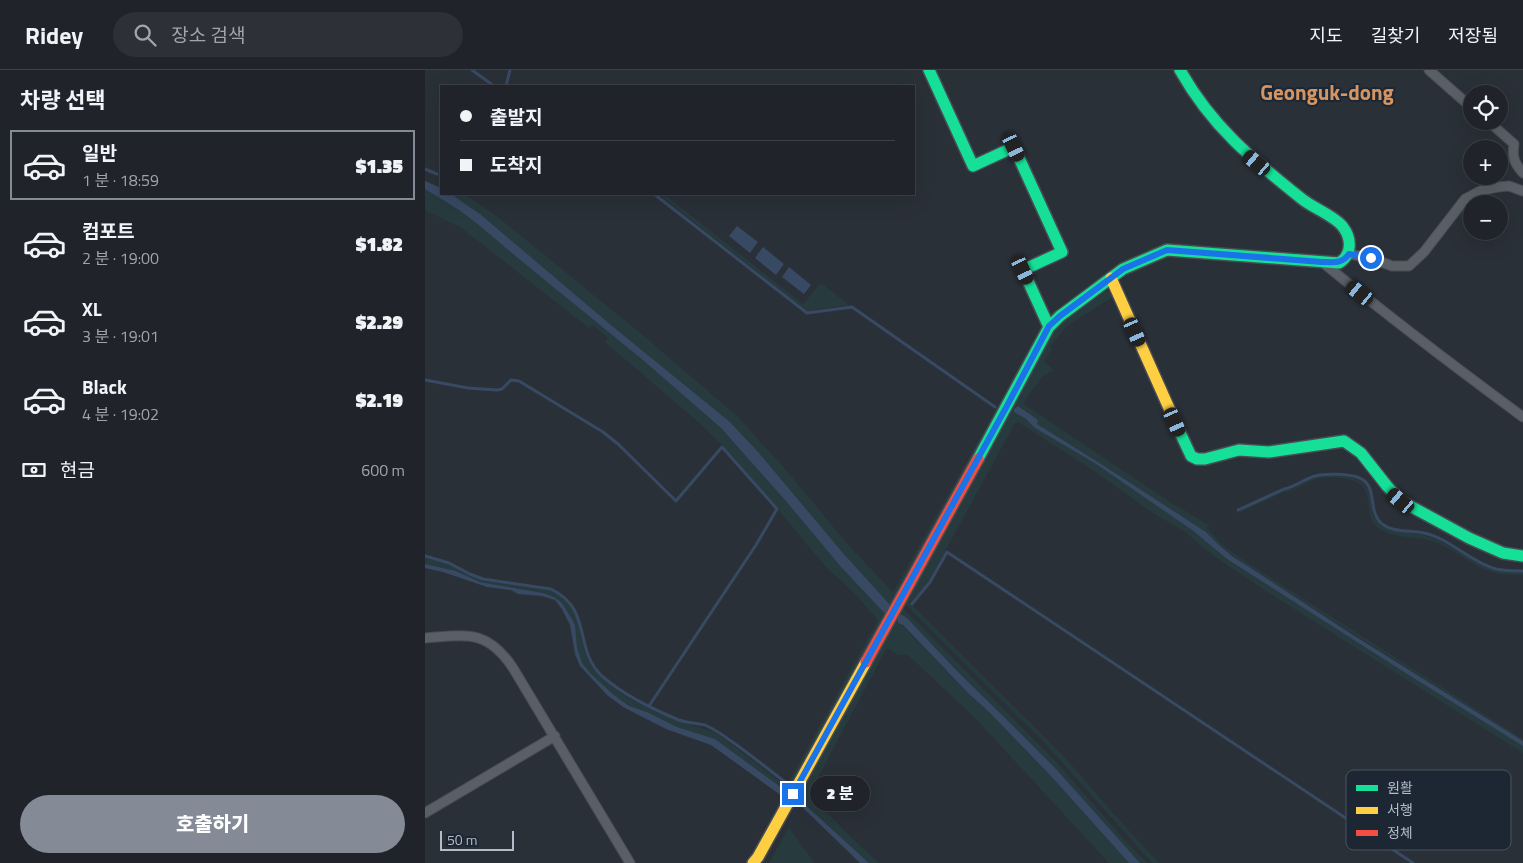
<!DOCTYPE html>
<html lang="ko">
<meta charset="utf-8">
<style>
:root{--surface:#20242a;--page:#2d3036;--text:#f1f3f6;--muted:#a2a4a8;--line:#3d4147;--accent:#848b96}
body{margin:0;font-family:"Titillium Web","Noto Sans KR",sans-serif;background:var(--page);color:var(--text);height:100vh;display:flex;flex-direction:column;font-size:19px;white-space:nowrap}
*{box-sizing:border-box;margin:0}
p{font-size:16px;color:var(--muted)}
.icon{flex:none;width:28px;height:28px;fill:none;stroke:currentColor;stroke-width:2;stroke-linecap:round;stroke-linejoin:round}
.map{position:relative;flex:1;overflow:hidden}
.sheet{display:flex;flex-direction:column;background:var(--surface);width:425px}
.sheet>*{flex:none}
.banner{position:absolute;left:15px;top:15px;width:475px;height:110px;border-radius:0px;box-shadow:0 5px 20px #0002,0 0 0 1px var(--line);display:grid;align-content:center;height:110px;padding:0 20px;background:var(--surface)}
.controls{position:absolute;left:1038px;top:15px;display:grid;gap:10px}
.controls a{display:grid;place-items:center;width:45px;height:45px;border-radius:50%;background:var(--surface);box-shadow:0 5px 20px #0002,0 0 0 1px var(--line);font-size:25px}
.scale{position:absolute;left:15px;bottom:12px;width:74px;box-sizing:border-box;padding-left:5px;border:2px solid #b4bcc9;border-top:0;font-size:14px;line-height:18px;white-space:nowrap;color:#b4bcc9;-webkit-text-stroke:4px #1d2633;paint-order:stroke}
.end{position:absolute;width:22px;height:22px;margin:-11px;border:6px solid #1a73e8;background:#fff;box-shadow:0 0 0 2px #fff}
.from{border-radius:50%}
.bubble{position:absolute;height:35px;border-radius:18px;background:var(--surface);box-shadow:0 5px 20px #0002,0 0 0 1px var(--line);font-size:16px;font-weight:800;line-height:35px;text-align:center}
.car{position:absolute;width:15px;height:30px;margin:-15px -8px;border-radius:6px;box-shadow:0 0 4px 1px #0007;background:linear-gradient(#222 24%,#8ab4d8 0 40%,#222 0 76%,#8ab4d8 0 86%,#222 0)}
.banner b{display:flex;align-items:center;gap:18px;height:48px;font-size:19px}
.banner b+b{border-top:1px solid var(--line)}
.banner i{width:12px;height:12px;background:var(--text)}
ul{padding:0;list-style:none}
li{display:flex;align-items:center;gap:15px;height:70px;margin:0 10px 8px;padding:0 10px;border:2px solid transparent;border-radius:0px}
li div{flex:1}
li b{display:block;font-size:19px}
li em{font-style:normal;font-weight:800}
li.current{border-color:var(--accent)}
li>.icon{width:45px;height:45px;stroke-width:1.5}
h2{padding:0 20px;font-size:22px;line-height:60px}
.pay{display:flex;align-items:center;gap:12px;height:55px;padding:0 20px;font-size:19px}
.pay p{margin-inline-start:auto}
.cta{display:flex;gap:10px;margin-top:auto;padding:10px 20px}
.cta a{flex:1;height:58px;border-radius:30px;background:var(--accent);color:#fff;font-size:20px;font-weight:800;line-height:58px;text-align:center}
header{display:flex;align-items:center;gap:30px;box-sizing:border-box;height:70px;padding:0 25px;background:var(--surface);border-bottom:1px solid var(--line)}
header strong{font-size:24px}
nav{display:flex;gap:28px;margin-inline-start:auto;font-size:18px}
.search{width:350px;height:45px;background:var(--page);display:flex;align-items:center;gap:12px;box-sizing:border-box;padding:0 18px;border-radius:28px;color:var(--muted);font-size:19px}
main{display:flex;flex:1;min-height:0}
.map>svg:first-child{display:block}
.green{fill:#273a3e}
.water{fill:#384963}
.lines{fill:none;stroke-linecap:round;stroke-linejoin:round}
.stream{stroke:#384963;stroke-width:3}
.street-casing{stroke:#484c53;stroke-width:11}
.fast-casing{stroke:#484c53;stroke-width:14}
.slow-casing{stroke:#484c53;stroke-width:14}
.jam-casing{stroke:#484c53;stroke-width:14}
.street{stroke:#5a5e66;stroke-width:9}
.fast{stroke:#16e098;stroke-width:11}
.slow{stroke:#ffcf43;stroke-width:11}
.jam{stroke:#f24e42;stroke-width:11}
.route{stroke:#1a73e8;stroke-width:6}
.labels{text-anchor:middle;stroke-width:4;stroke-linejoin:round;paint-order:stroke}
.quarter-label{font-size:21px;font-weight:bold;fill:#d59563;stroke:#1d2633}
.key{fill:#1d2633;stroke:#4a5360;stroke-width:1}
.key-label{font-size:14px;fill:#b4bcc9}
</style>
<header>
<strong>Ridey</strong>
<div class="search"><svg class="icon" aria-label="search" viewBox="0 0 24 24"><circle cx="10" cy="10" r="6"/><path d="M15 15l6 6"/></svg>장소 검색</div>
<nav><a>지도</a><a>길찾기</a><a>저장됨</a></nav>
</header>
<main>
<section class="sheet">
<h2>차량 선택</h2>
<ul>
<li class="current"><svg class="icon" aria-label="car" viewBox="0 0 24 24"><path d="M5 17H2v-5l4-1 3-4h7l3 4 3 1v5h-3M9 17h6M6 11h13"/><circle cx="7" cy="17" r="2"/><circle cx="17" cy="17" r="2"/></svg><div><b>일반</b><p>1 분 · 18:59</p></div><em>$1.35</em></li>
<li><svg class="icon" aria-label="car" viewBox="0 0 24 24"><path d="M5 17H2v-5l4-1 3-4h7l3 4 3 1v5h-3M9 17h6M6 11h13"/><circle cx="7" cy="17" r="2"/><circle cx="17" cy="17" r="2"/></svg><div><b>컴포트</b><p>2 분 · 19:00</p></div><em>$1.82</em></li>
<li><svg class="icon" aria-label="car" viewBox="0 0 24 24"><path d="M5 17H2v-5l4-1 3-4h7l3 4 3 1v5h-3M9 17h6M6 11h13"/><circle cx="7" cy="17" r="2"/><circle cx="17" cy="17" r="2"/></svg><div><b>XL</b><p>3 분 · 19:01</p></div><em>$2.29</em></li>
<li><svg class="icon" aria-label="car" viewBox="0 0 24 24"><path d="M5 17H2v-5l4-1 3-4h7l3 4 3 1v5h-3M9 17h6M6 11h13"/><circle cx="7" cy="17" r="2"/><circle cx="17" cy="17" r="2"/></svg><div><b>Black</b><p>4 분 · 19:02</p></div><em>$2.19</em></li>
</ul>
<div class="pay"><svg class="icon" aria-label="cash" viewBox="0 0 24 24"><path d="M3 7h18v10H3z"/><circle cx="12" cy="12" r="2"/></svg>현금<p>600 m</p></div>
<div class="cta"><a>호출하기</a></div>
</section>
<div class="map">
<svg width="1098" height="793" viewBox="0 0 1098 793">
<rect width="100%" height="100%" fill="#2a3038"/>
<path class="green" d="M 0,119 L 34,140 L 55,156 L 94,189 L 219,291 L 296,358 L 360,430 L 416,497 L 462,546 L 365,724 L 361,722 L 365,715 L 363,713 L 453,550 L 429,523 L 400,496 L 351,437 L 297,375 L 272,351 L 180,272 L 183,268 L 168,255 L 164,258 L 35,157 L 0,140 Z
M 26,124 L 40,124 L 74,148 L 219,266 L 312,346 L 362,401 L 425,477 L 468,522 L 572,338 L 575,335 L 608,277 L 611,268 L 613,274 L 467,537 L 418,483 L 334,383 L 305,352 L 186,255 L 55,144 Z
M 233,124 L 240,125 L 378,234 L 396,213 L 424,235 L 382,241 Z
M 682,221 L 691,225 L 642,256 L 625,277 L 627,279 L 619,291 L 629,300 L 617,307 L 599,332 L 600,335 L 748,434 L 784,455 L 782,458 L 799,476 L 821,492 L 1098,669 L 1098,671 L 821,496 L 793,474 L 781,462 L 673,392 L 612,354 L 589,342 L 601,349 L 610,358 L 671,394 L 767,460 L 802,489 L 990,609 L 1098,676 L 1098,683 L 852,528 L 790,487 L 760,462 L 728,443 L 666,399 L 593,352 L 590,353 L 504,511 L 486,534 L 644,692 L 697,753 L 734,793 L 727,793 L 617,670 L 481,535 L 480,531 L 627,265 C 640,247 660,228 682,221 Z
M 908,405 C 925,407 944,408 946,429 C 947,439 946,446 955,453 C 968,465 987,460 1002,466 C 1038,478 1057,505 1098,502 L 1098,505 C 1090,505 1079,505 1071,503 C 1049,498 1031,480 1010,472 C 991,465 966,470 951,456 C 939,444 949,420 932,412 C 924,408 903,406 894,408 C 882,411 872,421 859,422 L 814,443 L 811,442 L 860,419 L 866,419 L 893,406 Z
M 0,488 L 24,494 L 57,510 L 126,520 C 131,523 137,526 142,530 C 160,549 152,580 170,600 C 192,627 229,642 261,653 C 273,658 281,658 293,664 L 361,716 L 359,720 L 290,669 L 252,657 L 222,642 L 204,636 L 189,625 L 166,604 L 157,593 L 152,577 L 150,555 L 147,549 L 137,533 L 129,527 L 118,523 L 55,512 L 31,501 L 0,494 Z
M 476,537 L 489,549 L 633,694 L 698,768 L 722,793 L 715,793 L 632,700 L 577,645 L 533,602 L 482,548 L 473,553 L 477,555 L 543,623 L 563,641 L 625,705 L 704,793 L 684,793 L 550,648 L 483,585 L 473,585 L 462,578 L 384,724 L 428,769 L 454,793 L 444,793 L 376,731 L 376,724 Z
M 364,757 L 389,793 L 344,793 Z"/>
<path class="water" d="M 0,111 L 16,118 L 16,124 L 26,124 L 55,144 L 186,255 L 305,352 L 334,383 L 418,483 L 467,537 L 462,546 L 416,497 L 360,430 L 296,358 L 219,291 L 94,189 L 55,156 L 34,140 L 0,119 Z
M 312,156 L 333,172 L 325,183 L 304,166 Z
M 338,177 L 359,194 L 351,205 L 330,188 Z
M 364,197 L 386,215 L 379,224 L 357,207 Z
M 593,336 L 613,350 L 612,354 L 673,392 L 781,462 L 793,474 L 807,486 L 925,563 L 1098,671 L 1098,676 L 990,609 L 802,489 L 767,460 L 671,394 L 610,358 L 601,349 L 589,342 L 589,339 Z
M 0,494 L 31,501 L 55,512 L 118,523 L 129,527 L 137,533 L 147,549 L 150,555 L 152,577 L 157,593 L 166,604 L 189,625 L 204,636 L 222,642 L 252,657 L 290,669 L 365,724 L 363,727 L 357,726 L 286,675 L 241,659 L 198,637 L 182,625 L 155,596 L 150,584 L 145,555 L 137,539 L 130,530 L 117,526 L 93,524 L 86,520 L 62,517 L 18,502 L 0,498 Z
M 473,545 L 477,545 L 482,548 L 533,602 L 577,645 L 632,700 L 715,793 L 704,793 L 625,705 L 563,641 L 543,623 L 478,555 L 473,553 Z
M 376,731 L 444,793 L 435,793 L 374,734 Z"/>
<g class="lines">
<path class="stream" d="M 47,0 L 69,16
M 81,16 L 85,0
M 0,99 L 12,104
M 229,124 L 382,243 L 427,237 L 570,337
M 0,310 L 43,318 L 72,320 L 77,319 L 86,310 L 94,311 L 178,362 L 193,374 L 251,431 L 297,377 L 352,439 L 331,475 L 224,636
M 813,440 L 859,419 C 871,417 879,409 890,406 C 900,403 923,404 932,407 C 954,414 942,438 955,452 C 966,463 985,460 999,463 C 1026,469 1045,492 1071,499 C 1080,501 1089,501 1098,501
M 0,486 L 24,493 L 45,504 L 58,509 L 126,519 C 169,540 147,579 178,607 C 200,626 227,639 254,650 C 262,653 271,653 280,655 C 289,659 298,665 306,671 C 326,685 344,700 364,715 L 360,721
M 487,534 L 505,512 L 522,482 L 988,793"/>
<defs>
<path id="street" d="M 1004,0 L 1046,37
M 1063,51 L 1089,74 C 1087,87 1089,93 1098,103
M 924,184 L 946,188 L 967,196 L 984,196 L 999,182 L 1040,129 L 1055,121 L 1073,117 L 1084,116 L 1098,121
M 897,192 C 963,246 1030,297 1098,347
M 0,568 C 42,565 62,559 88,598 L 205,793
M 0,743 L 130,666"/>
<path id="fast" d="M 504,0 L 548,96 L 589,77 L 637,182 L 598,200 L 624,257
M 752,356 L 766,386 L 772,389 L 780,389 L 814,380 L 844,382 L 919,371 L 936,383 L 962,416 L 976,431 L 1044,468 L 1078,483 L 1098,486
M 553,389 L 624,257 L 635,246 L 698,199 L 742,180 L 914,193 C 927,185 927,169 918,157 C 910,146 888,138 877,129 C 827,89 787,57 755,0"/>
<path id="slow" d="M 686,208 L 752,356
M 328,793 L 333,787 L 441,592"/>
<path id="jam" d="M 441,592 L 553,389"/>
</defs>
<use href="#street" class="street-casing"/>
<use href="#fast" class="fast-casing"/>
<use href="#slow" class="slow-casing"/>
<use href="#jam" class="jam-casing"/>
<use href="#street" class="street"/>
<use href="#fast" class="fast"/>
<use href="#slow" class="slow"/>
<use href="#jam" class="jam"/>
</g>
<g class="lines">
<path class="route" d="M 368,724 L 583,334 L 624,256 L 635,246 L 698,199 L 742,180 L 897,192 C 909,192 917,194 924,184 L 946,188"/>
</g>
<g class="labels">
<g class="quarter-label">
<text x="902" y="30">Geonguk-dong</text>
</g>
</g>
<rect x="921" y="700" width="165" height="80" rx="8" class="key"/>
<rect x="931" y="715" width="22" height="6" fill="#16e098"/>
<rect x="931" y="737" width="22" height="7" fill="#ffcf43"/>
<rect x="931" y="760" width="22" height="6" fill="#f24e42"/>
<g class="key-label">
<text x="962" y="723">원활</text>
<text x="962" y="745">서행</text>
<text x="962" y="768">정체</text>
</g>
</svg>
<div class="controls">
<a><svg class="icon" aria-label="locate" viewBox="0 0 24 24"><circle cx="12" cy="12" r="6"/><path d="M12 2v4M12 18v4M2 12h4M18 12h4"/></svg></a>
<a>+</a>
<a>−</a>
</div>
<div class="scale">50 m</div>
<i class="end from" style="left:946px;top:188px"></i>
<i class="end" style="left:368px;top:724px"></i>
<div class="bubble" style="left:385px;top:706px;width:60px">2 분</div>
<i class="car" style="left:589px;top:77px;rotate:155deg"></i>
<i class="car" style="left:832px;top:93px;rotate:310deg"></i>
<i class="car" style="left:598px;top:200px;rotate:155deg"></i>
<i class="car" style="left:935px;top:223px;rotate:309deg"></i>
<i class="car" style="left:710px;top:262px;rotate:156deg"></i>
<i class="car" style="left:750px;top:352px;rotate:156deg"></i>
<i class="car" style="left:976px;top:431px;rotate:310deg"></i>
<div class="banner">
<b><i class="from"></i>출발지</b>
<b><i></i>도착지</b>
</div>
</div>
</main>
